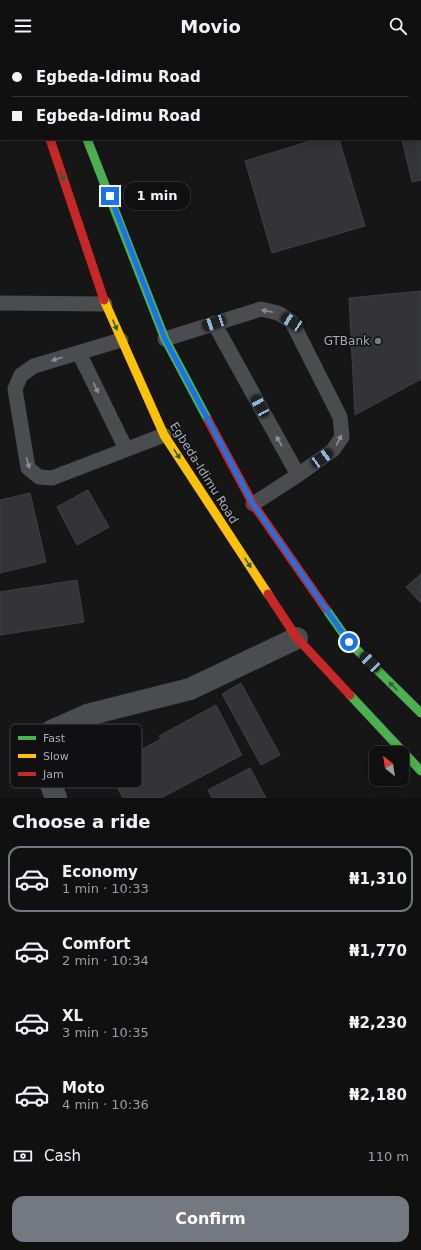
<!DOCTYPE html>
<meta charset="utf-8">
<style>
:root{--surface:#101011;--page:#1e1e1f;--text:#f1f3f6;--muted:#9c9d9f;--line:#303031;--accent:#747880}
body{margin:0;font-family:"DejaVu Sans",sans-serif;background:var(--page);color:var(--text);height:100vh;display:flex;flex-direction:column;font-size:15px;white-space:nowrap}
*{box-sizing:border-box;margin:0}
p{font-size:13px;color:var(--muted)}
.icon{flex:none;width:22px;height:22px;fill:none;stroke:currentColor;stroke-width:2;stroke-linecap:round;stroke-linejoin:round}
.map{position:relative;height:746px;overflow:hidden}
.sheet{display:flex;flex-direction:column;background:var(--surface);flex:1}
.sheet>*{flex:none}
.guide{position:absolute;left:0px;top:0px;width:421px;height:88px;box-shadow:0 2px 10px #0003,0 0 0 1px var(--line);display:grid;align-content:center;height:88px;padding:0 12px;background:var(--surface)}
.needle{width:26px;rotate:330deg}
.tools{position:absolute;left:369px;top:694px;display:grid;gap:8px}
.tools a{display:grid;place-items:center;width:40px;height:40px;border-radius:8px;background:var(--surface);box-shadow:0 2px 10px #0003,0 0 0 1px var(--line);font-size:20px}
.end{position:absolute;width:18px;height:18px;margin:-9px;border:5px solid #1a73e8;background:#fff;box-shadow:0 0 0 2px #fff}
.from{border-radius:50%}
.bubble{position:absolute;height:28px;border-radius:12px;background:var(--surface);box-shadow:0 2px 10px #0003,0 0 0 1px var(--line);font-size:13px;font-weight:800;line-height:28px;text-align:center}
.car{position:absolute;width:12px;height:24px;margin:-12px -6px;border-radius:5px;box-shadow:0 0 3px 1px #0007;background:linear-gradient(#222 24%,#8ab4d8 0 40%,#222 0 76%,#8ab4d8 0 86%,#222 0)}
.guide b{display:flex;align-items:center;gap:14px;height:38px;font-size:15px}
.guide b+b{border-top:1px solid var(--line)}
.guide i{width:10px;height:10px;background:var(--text)}
ul{padding:0;list-style:none}
li{display:flex;align-items:center;gap:12px;height:66px;margin:0 8px 6px;padding:0 4px;border:2px solid transparent;border-radius:12px}
li div{flex:1}
li b{display:block;font-size:15px}
li em{font-style:normal;font-weight:800}
li.selected{border-color:var(--accent)}
li>.icon{width:36px;height:36px;stroke-width:1.5}
h2{padding:0 12px;font-size:18px;line-height:48px}
.pay{display:flex;align-items:center;gap:10px;height:44px;padding:0 12px;font-size:15px}
.pay p{margin-inline-start:auto}
.button{display:flex;gap:8px;margin-top:auto;padding:8px 12px}
.button a{flex:1;height:46px;border-radius:12px;background:var(--accent);color:#fff;font-size:16px;font-weight:800;line-height:46px;text-align:center}
header{display:flex;justify-content:space-between;align-items:center;height:52px;padding:0 12px;background:var(--surface);font-size:18px;font-weight:800}
.map>svg:first-child{display:block}
.building{fill:#343436;stroke:#3f4043}
.lines{fill:none;stroke-linecap:round;stroke-linejoin:round}
.lane{stroke:#4a4c50;stroke-width:15}
.street{stroke:#4a4c50;stroke-width:22}
.fast{stroke:#4caf50;stroke-width:9}
.slow{stroke:#ffc107;stroke-width:9}
.jam{stroke:#c62828;stroke-width:9}
.oneway{fill:#2e6032}
.oneway2{fill:#8a909a}
.route{stroke:#1a73e8;stroke-width:5}
.poi-dot{fill:#747880;stroke:#101013;stroke-width:1.5}
.labels{text-anchor:middle;stroke-width:3;stroke-linejoin:round;paint-order:stroke}
.poi-label{font-size:12px;fill:#a6adb9;stroke:#101013;text-anchor:end}
.street-label{font-size:12px;fill:#a6adb9;stroke:#101013}
.key{fill:#101013;stroke:#3d3f45;stroke-width:1}
.key-label{font-size:11px;fill:#a6adb9}
</style>
<header><svg class="icon" aria-label="menu" viewBox="0 0 24 24"><path d="M4 6h16M4 12h16M4 18h16"/></svg>Movio<svg class="icon" aria-label="search" viewBox="0 0 24 24"><circle cx="10" cy="10" r="6"/><path d="M15 15l6 6"/></svg></header>
<div class="map">
<svg width="421" height="746" viewBox="0 0 421 746">
<rect width="100%" height="100%" fill="#161617"/>
<path class="building" d="M 240,0 L 316,0 L 317,1 L 236,1 Z
M 383,0 L 421,0 L 421,69 L 420,69 L 420,1 Z
M 420,83 L 421,83 L 421,128 L 412,130 L 402,88 L 420,87 Z
M 317,87 L 339,87 L 365,174 L 272,201 L 245,109 Z
M 421,239 L 421,327 L 355,363 L 349,246 Z
M 88,438 L 109,475 L 77,493 L 57,455 Z
M 30,441 L 46,510 L 0,521 L 0,448 Z
M 421,522 L 421,551 L 406,535 Z
M 77,528 L 84,570 L 0,583 L 0,540 Z
M 241,631 L 280,703 L 261,713 L 222,642 Z
M 216,653 L 242,703 L 161,746 L 123,746 L 107,716 L 161,687 L 159,684 Z
M 250,716 L 266,746 L 212,746 L 208,738 Z"/>
<g class="lines">
<path class="lane" d="M 169,1 L 172,0
M 0,251 L 105,252
M 214,271 L 298,423
M 165,287 L 261,257 L 278,261 L 292,270 L 340,365 L 342,385 L 333,398 L 298,423 L 253,452
M 121,288 L 34,314 L 21,323 L 15,337 L 28,416 L 39,425 L 52,426 L 164,383
M 79,301 L 126,397"/>
<path class="street" d="M 56,746 L 43,712 L 42,695 L 51,679 L 87,663 L 190,637 L 297,586"/>
<path class="fast" d="M 23,0 L 23,1
M 57,0 L 58,1
M 87,87 L 165,287 L 208,368
M 326,557 L 349,590 L 421,661
M 350,643 L 421,719"/>
<path class="slow" d="M 104,248 L 164,383 L 268,542"/>
<path class="jam" d="M 50,87 L 104,248
M 208,368 L 253,452 L 326,557
M 268,542 L 297,586 L 350,643"/>
</g>
<defs><path id="oneway-solid" d="M-6-.8H1V-3.2L6.5 0L1 3.2V.8H-6Z"/></defs>
<g class="oneway">
<use href="#oneway-solid" transform="translate(62 124) rotate(71)"/>
<use href="#oneway-solid" transform="translate(115 273) rotate(67)"/>
<use href="#oneway-solid" transform="translate(177 402) rotate(57)"/>
<use href="#oneway-solid" transform="translate(248 511) rotate(57)"/>
<use href="#oneway-solid" transform="translate(393 634) rotate(-135)"/>
</g>
<g class="oneway2">
<use href="#oneway-solid" transform="translate(267 259) rotate(-168)"/>
<use href="#oneway-solid" transform="translate(57 307) rotate(163)"/>
<use href="#oneway-solid" transform="translate(96 336) rotate(64)"/>
<use href="#oneway-solid" transform="translate(339 388) rotate(-64)"/>
<use href="#oneway-solid" transform="translate(279 389) rotate(-119)"/>
<use href="#oneway-solid" transform="translate(28 411) rotate(74)"/>
</g>
<g class="lines">
<path class="route" d="M 110,144 L 165,287 L 253,452 L 349,590"/>
</g>
<circle class="poi-dot" cx="378" cy="289" r="4"/>
<g class="labels">
<g class="poi-label">
<text x="370" y="293">GTBank</text>
</g>
<g class="street-label">
<text transform="translate(204 421) rotate(58)" y="4">Egbeda-Idimu Road</text>
</g>
</g>
<rect x="10" y="672" width="132" height="64" rx="6" class="key"/>
<rect x="18" y="684" width="18" height="4" fill="#4caf50"/>
<rect x="18" y="702" width="18" height="4" fill="#ffc107"/>
<rect x="18" y="720" width="18" height="4" fill="#c62828"/>
<g class="key-label">
<text x="43" y="690">Fast</text>
<text x="43" y="708">Slow</text>
<text x="43" y="726">Jam</text>
</g>
</svg>
<div class="tools">
<a><svg class="needle" viewBox="-14 -14 28 28"><path d="M0-13l5 13h-10z" fill="#e53935"/><path d="M0 13l5-13h-10z" fill="#9c9d9f"/></svg></a>
</div>
<i class="end from" style="left:349px;top:590px"></i>
<i class="end" style="left:110px;top:144px"></i>
<div class="bubble" style="left:124px;top:130px;width:66px">1 min</div>
<i class="car" style="left:292px;top:270px;rotate:303deg"></i>
<i class="car" style="left:214px;top:271px;rotate:251deg"></i>
<i class="car" style="left:260px;top:354px;rotate:331deg"></i>
<i class="car" style="left:322px;top:406px;rotate:54deg"></i>
<i class="car" style="left:370px;top:610px;rotate:315deg"></i>
<div class="guide">
<b><i class="from"></i>Egbeda-Idimu Road</b>
<b><i></i>Egbeda-Idimu Road</b>
</div>
</div>
<section class="sheet">
<h2>Choose a ride</h2>
<ul>
<li class="selected"><svg class="icon" aria-label="car" viewBox="0 0 24 24"><path d="M5 17H2v-5l4-1 3-4h7l3 4 3 1v5h-3M9 17h6M6 11h13"/><circle cx="7" cy="17" r="2"/><circle cx="17" cy="17" r="2"/></svg><div><b>Economy</b><p>1 min · 10:33</p></div><em>₦1,310</em></li>
<li><svg class="icon" aria-label="car" viewBox="0 0 24 24"><path d="M5 17H2v-5l4-1 3-4h7l3 4 3 1v5h-3M9 17h6M6 11h13"/><circle cx="7" cy="17" r="2"/><circle cx="17" cy="17" r="2"/></svg><div><b>Comfort</b><p>2 min · 10:34</p></div><em>₦1,770</em></li>
<li><svg class="icon" aria-label="car" viewBox="0 0 24 24"><path d="M5 17H2v-5l4-1 3-4h7l3 4 3 1v5h-3M9 17h6M6 11h13"/><circle cx="7" cy="17" r="2"/><circle cx="17" cy="17" r="2"/></svg><div><b>XL</b><p>3 min · 10:35</p></div><em>₦2,230</em></li>
<li><svg class="icon" aria-label="car" viewBox="0 0 24 24"><path d="M5 17H2v-5l4-1 3-4h7l3 4 3 1v5h-3M9 17h6M6 11h13"/><circle cx="7" cy="17" r="2"/><circle cx="17" cy="17" r="2"/></svg><div><b>Moto</b><p>4 min · 10:36</p></div><em>₦2,180</em></li>
</ul>
<div class="pay"><svg class="icon" aria-label="cash" viewBox="0 0 24 24"><path d="M3 7h18v10H3z"/><circle cx="12" cy="12" r="2"/></svg>Cash<p>110 m</p></div>
<div class="button"><a>Confirm</a></div>
</section>
